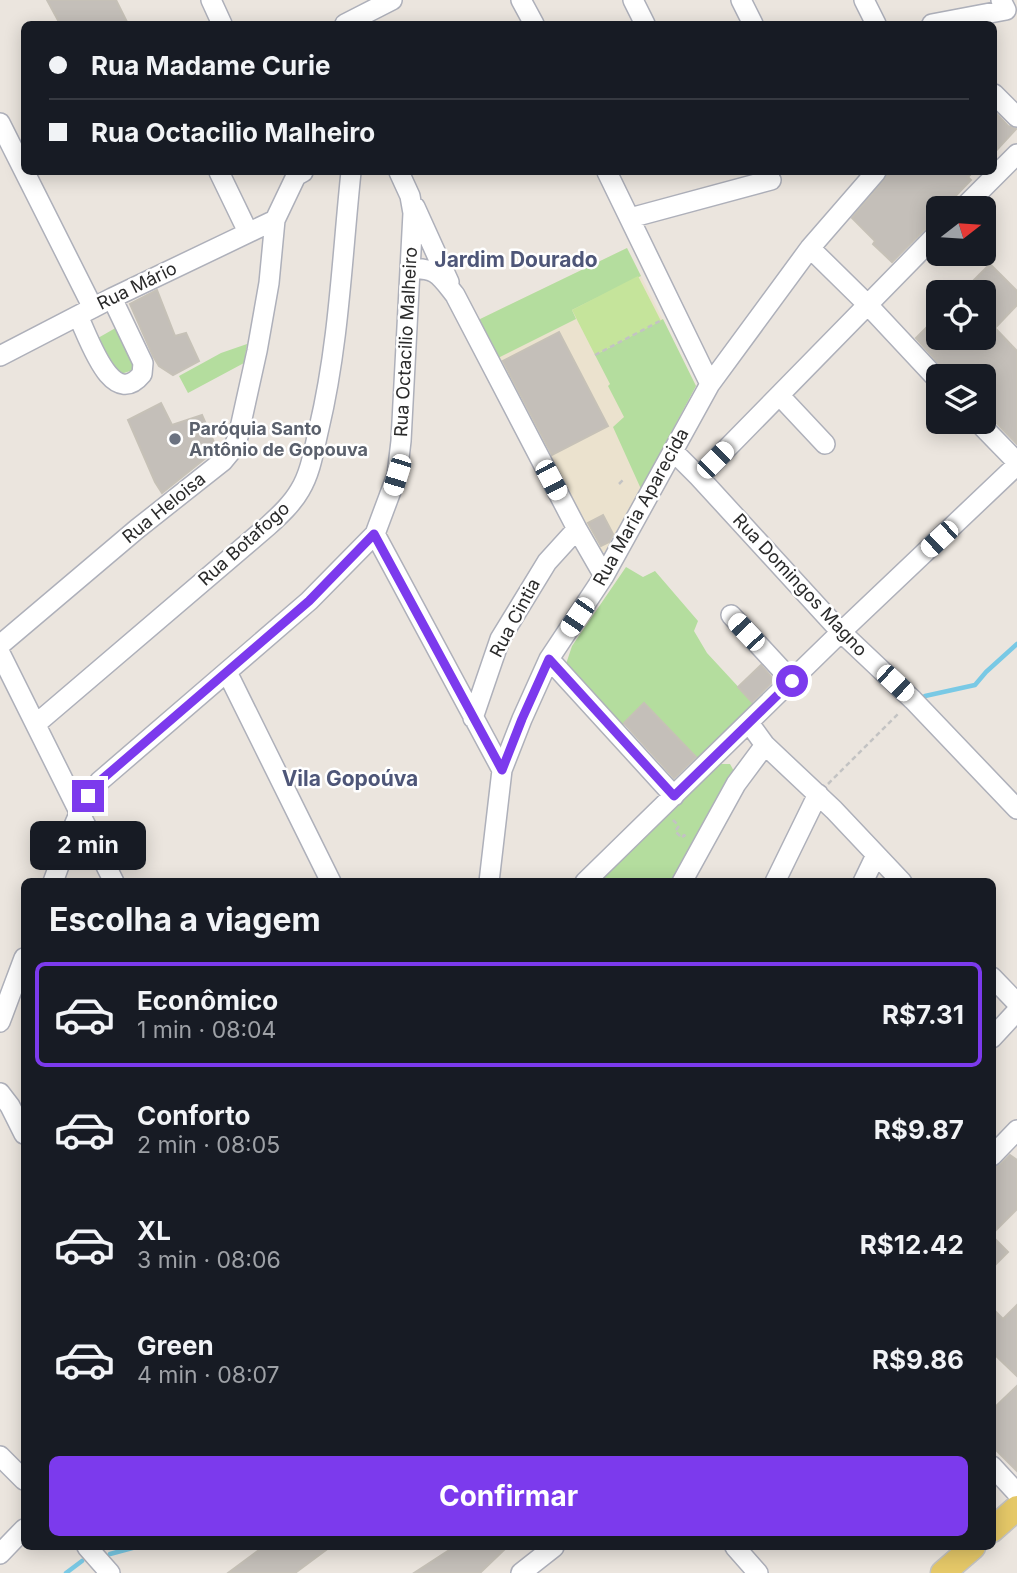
<!DOCTYPE html>
<html lang="pt">
<meta charset="utf-8">
<style>
:root{--surface:#171b24;--page:#242831;--text:#f1f3f6;--muted:#9ea1a6;--line:#363941;--accent:#7c3aed}
body{margin:0;font-family:Inter,sans-serif;background:var(--page);color:var(--text);height:100vh;display:flex;flex-direction:column;font-size:26px;white-space:nowrap}
*{box-sizing:border-box;margin:0}
p{font-size:23px;color:var(--muted)}
.icon{flex:none;width:38px;height:38px;fill:none;stroke:currentColor;stroke-width:2;stroke-linecap:round;stroke-linejoin:round}
.map{position:relative;flex:1;overflow:hidden}
.sheet{position:absolute;left:21px;top:878px;width:975px;height:672px;display:flex;flex-direction:column;background:var(--surface);border-radius:10px;box-shadow:0 4px 18px #0003}
.sheet>*{flex:none}
.banner{position:absolute;left:21px;top:21px;width:976px;height:154px;border-radius:10px;box-shadow:0 4px 18px #0003;display:grid;align-content:center;height:154px;padding:0 28px;background:var(--surface)}
.needle{width:46px;rotate:73deg}
.buttons{position:absolute;left:926px;top:196px;display:grid;gap:14px}
.buttons a{display:grid;place-items:center;width:70px;height:70px;border-radius:10px;background:var(--surface);box-shadow:0 4px 18px #0003;font-size:35px}
.end{position:absolute;width:32px;height:32px;margin:-16px;border:9px solid #7c3aed;background:#fff;box-shadow:0 0 0 4px #fff}
.from{border-radius:50%}
.bubble{position:absolute;height:49px;border-radius:10px;background:var(--surface);box-shadow:0 4px 18px #0003;font-size:23px;font-weight:700;line-height:49px;text-align:center}
.car{position:absolute;width:21px;height:42px;margin:-21px -10px;border-radius:9px;box-shadow:0 0 5px 2px #0007;background:linear-gradient(#fff 24%,#345 0 40%,#fff 0 76%,#345 0 86%,#fff 0)}
.banner b{display:flex;align-items:center;gap:24px;height:66px;font-size:26px}
.banner b+b{border-top:2px solid var(--line)}
.banner i{width:18px;height:18px;background:var(--text)}
ul{padding:0;list-style:none}
li{display:flex;align-items:center;gap:21px;height:105px;margin:0 14px 10px;padding:0 14px;border:4px solid transparent;border-radius:10px}
li div{flex:1}
li b{display:block;font-size:26px}
li em{font-style:normal;font-weight:700}
li.selected{border-color:var(--accent)}
li>.icon{width:63px;height:63px;stroke-width:1.5}
h2{padding:0 28px;font-size:32px;line-height:84px}
.button{display:flex;gap:14px;margin-top:auto;padding:14px 28px}
.button a{flex:1;height:80px;border-radius:10px;background:var(--accent);color:#fff;font-size:28px;font-weight:700;line-height:80px;text-align:center}
.map>svg:first-child{display:block}
.education{fill:#ebe2ce}
.green{fill:#b4dd9e}
.pitch{fill:#c5e49b}
.lines{fill:none;stroke-linecap:round;stroke-linejoin:round}
.stream{stroke:#79c9e5;stroke-width:4.5}
.building{fill:#c4bfb9;stroke:#c6c1b7;stroke-width:2}
.minor-casing{stroke:#aeb0ba;stroke-width:22}
.major-casing{stroke:#c3c3c3;stroke-width:27}
.path{stroke:#c3c3c3;stroke-width:2.5;stroke-dasharray:5 3.5;stroke-linecap:butt}
.minor{stroke:#fff;stroke-width:19}
.major{stroke:#e5c868;stroke-width:24}
.route{stroke:#7c3aed;stroke-width:9}
.worship-dot{fill:#6b7280;stroke:#fff;stroke-width:2.5}
.labels{text-anchor:middle;stroke-width:5;stroke-linejoin:round;paint-order:stroke}
.street-label{font-size:18px;fill:#2a2a2a;stroke:#fff}
.worship-label{font-size:18px;font-weight:bold;fill:#5b616d;stroke:#fff;text-anchor:start}
.quarter-label{font-size:21px;font-weight:bold;fill:#4e5678;stroke:#fff}
</style>
<div class="map">
<svg width="1017" height="1573" viewBox="0 0 1017 1573">
<rect width="100%" height="100%" fill="#ebe5de"/>
<path class="education" d="M 627,248 L 696,386 L 607,552 L 597,552 L 474,322 Z"/>
<path class="green" d="M 627,248 L 641,276 L 572,310 L 576,319 L 494,360 L 474,322 Z
M 663,319 L 696,386 L 641,489 L 613,427 L 624,417 L 608,386 L 610,384 L 595,355 Z
M 119,326 L 137,357 L 133,370 L 121,374 L 112,367 L 98,338 Z
M 247,344 L 244,363 L 188,393 L 179,376 L 221,353 Z
M 626,567 L 643,577 L 655,571 L 698,621 L 694,631 L 707,653 L 756,706 L 703,764 L 644,703 L 621,727 L 566,664 L 572,646 Z
M 717,764 L 730,764 L 735,773 L 678,882 L 592,882 Z"/>
<path class="pitch" d="M 638,276 L 661,321 L 595,355 L 572,310 Z"/>
<g class="lines">
<path class="stream" d="M 925,696 L 975,685 L 986,672 L 1017,644
M 110,1554 L 136,1547
M 66,1573 L 82,1561"/>
</g>
<path class="building" d="M 47,0 L 116,0 L 128,24 L 60,24 Z
M 994,111 L 1008,126 L 1016,129 L 994,153 Z
M 890,172 L 973,172 L 968,177 L 971,180 L 944,208 L 938,208 L 938,216 L 892,262 L 873,244 L 875,241 L 852,218 Z
M 990,264 L 1017,291 L 1017,305 L 995,328 L 1017,351 L 1017,444 L 984,410 L 984,376 L 950,376 L 916,338 L 938,316 L 938,338 L 984,338 L 984,292 L 962,292 Z
M 157,290 L 175,336 L 186,333 L 199,361 L 173,375 L 159,366 L 153,356 L 130,304 Z
M 559,332 L 608,426 L 552,455 L 503,361 Z
M 161,403 L 172,425 L 202,415 L 217,449 L 162,493 L 155,482 L 128,420 Z
M 603,515 L 613,534 L 609,542 L 601,546 L 588,523 Z
M 761,665 L 774,680 L 752,702 L 738,687 Z
M 644,703 L 696,757 L 674,778 L 624,723 Z
M 1010,1155 L 1017,1160 L 1017,1209 L 992,1234 L 992,1168 L 1000,1165 Z
M 992,1236 L 1008,1252 L 992,1268 Z
M 1017,1305 L 1017,1376 L 992,1352 L 992,1308 L 1003,1319 Z
M 1017,1386 L 1017,1471 L 992,1446 L 992,1410 Z
M 263,1547 L 330,1547 L 295,1573 L 228,1573 Z
M 454,1547 L 507,1547 L 480,1573 L 414,1573 Z"/>
<g class="lines">
<defs>
<path id="minor" d="M 211,0 L 222,24
M 521,0 L 534,24
M 633,0 L 645,24
M 741,0 L 753,24
M 864,0 L 876,24
M 345,24 L 392,0
M 932,24 L 1006,10 L 1001,0
M 994,94 L 1017,117
M 0,123 L 93,308
M 219,172 L 248,232
M 607,172 L 710,384
M 415,207 L 449,282
M 963,208 L 1017,154
M 630,218 L 771,180
M 810,248 L 867,304 L 938,380
M 410,269 C 436,267 440,276 455,295 L 577,529 L 604,576
M 78,316 C 89,338 112,411 142,374 L 143,363 L 112,298
M 0,356 L 112,298 L 275,220
M 780,396 L 825,444
M 978,422 L 1017,462
M 673,451 L 699,477 L 841,632 L 913,700 L 1017,809
M 699,477 L 938,233
M 375,534 L 502,770
M 731,615 L 792,681
M 0,645 L 137,529 L 223,461 L 232,450 L 238,437 L 257,351 L 269,283 L 275,220 L 296,176 L 303,172
M 0,653 L 114,882
M 549,659 L 674,796
M 227,672 L 331,882
M 473,718 L 500,639 L 547,562 L 577,529
M 749,723 L 765,745 L 834,810 L 902,882
M 36,724 L 268,526 C 280,515 292,504 300,490 C 311,472 314,449 319,428 C 339,344 342,257 351,172
M 53,882 C 66,848 76,809 100,781 L 309,601 L 375,534 L 397,475 L 401,441 L 413,213 L 410,196 L 399,172
M 489,882 L 502,770 L 522,719 L 549,659 L 604,576 L 710,384 L 810,248 L 876,172
M 585,882 L 841,632 L 1017,465
M 682,882 L 736,784 L 765,745
M 775,882 L 818,794
M 863,882 L 876,855
M 992,977 L 1017,1003
M 0,1022 L 24,958
M 992,1038 L 1017,1011
M 0,1093 L 10,1106 L 24,1134
M 992,1156 L 1017,1130
M 0,1456 L 24,1480
M 992,1466 L 1017,1493
M 87,1547 L 110,1573
M 735,1547 L 758,1573
M 0,1554 L 24,1529
M 521,1573 L 554,1547"/>
<path id="major" d="M 992,1530 L 1017,1508
M 943,1573 L 973,1547"/>
</defs>
<use href="#minor" class="minor-casing"/>
<use href="#major" class="major-casing"/>
<path class="path" d="M 595,355 L 660,321
M 619,484 L 623,480
M 828,784 L 900,712
M 673,820 L 679,826 L 675,831 L 682,838 L 684,835 L 687,838"/>
<use href="#minor" class="minor"/>
<use href="#major" class="major"/>
</g>
<g class="lines">
<path class="route" d="M 88,796 L 100,781 L 309,601 L 374,534 L 502,770 L 522,719 L 549,659 L 674,796 L 792,681"/>
</g>
<circle class="worship-dot" cx="175" cy="439" r="7"/>
<g class="labels">
<g class="street-label">
<text transform="translate(137 286) rotate(-26)" y="6">Rua Mário</text>
<text transform="translate(406 342) rotate(-87)" y="6">Rua Octacilio Malheiro</text>
<text transform="translate(641 507) rotate(-61)" y="6">Rua Maria Aparecida</text>
<text transform="translate(164 508) rotate(-39)" y="6">Rua Heloisa</text>
<text transform="translate(244 544) rotate(-42)" y="6">Rua Botafogo</text>
<text transform="translate(800 585) rotate(47)" y="6">Rua Domingos Magno</text>
<text transform="translate(515 618) rotate(-62)" y="6">Rua Cintia</text>
</g>
<g class="worship-label">
<text x="189" y="435">Paróquia Santo<tspan x="189" dy="21">Antônio de Gopouva</tspan></text>
</g>
<g class="quarter-label">
<text x="516" y="267">Jardim Dourado</text>
<text x="350" y="786">Vila Gopoúva</text>
</g>
</g>
</svg>
<div class="buttons">
<a><svg class="needle" viewBox="-14 -14 28 28"><path d="M0-13l5 13h-10z" fill="#e53935"/><path d="M0 13l5-13h-10z" fill="#9ea1a6"/></svg></a>
<a><svg class="icon" aria-label="locate" viewBox="0 0 24 24"><circle cx="12" cy="12" r="6"/><path d="M12 2v4M12 18v4M2 12h4M18 12h4"/></svg></a>
<a><svg class="icon" aria-label="layers" viewBox="0 0 24 24"><path d="M12 4l9 5-9 5-9-5zM3 14l9 5 9-5"/></svg></a>
</div>
<i class="end from" style="left:792px;top:681px"></i>
<i class="end" style="left:88px;top:796px"></i>
<div class="bubble" style="left:30px;top:821px;width:116px">2 min</div>
<i class="car" style="left:715px;top:460px;rotate:45deg"></i>
<i class="car" style="left:397px;top:475px;rotate:197deg"></i>
<i class="car" style="left:551px;top:480px;rotate:152deg"></i>
<i class="car" style="left:939px;top:539px;rotate:227deg"></i>
<i class="car" style="left:577px;top:617px;rotate:214deg"></i>
<i class="car" style="left:746px;top:632px;rotate:317deg"></i>
<i class="car" style="left:895px;top:683px;rotate:133deg"></i>
<div class="banner">
<b><i class="from"></i>Rua Madame Curie</b>
<b><i></i>Rua Octacilio Malheiro</b>
</div>
<section class="sheet">
<h2>Escolha a viagem</h2>
<ul>
<li class="selected"><svg class="icon" aria-label="car" viewBox="0 0 24 24"><path d="M5 17H2v-5l4-1 3-4h7l3 4 3 1v5h-3M9 17h6M6 11h13"/><circle cx="7" cy="17" r="2"/><circle cx="17" cy="17" r="2"/></svg><div><b>Econômico</b><p>1 min · 08:04</p></div><em>R$7.31</em></li>
<li><svg class="icon" aria-label="car" viewBox="0 0 24 24"><path d="M5 17H2v-5l4-1 3-4h7l3 4 3 1v5h-3M9 17h6M6 11h13"/><circle cx="7" cy="17" r="2"/><circle cx="17" cy="17" r="2"/></svg><div><b>Conforto</b><p>2 min · 08:05</p></div><em>R$9.87</em></li>
<li><svg class="icon" aria-label="car" viewBox="0 0 24 24"><path d="M5 17H2v-5l4-1 3-4h7l3 4 3 1v5h-3M9 17h6M6 11h13"/><circle cx="7" cy="17" r="2"/><circle cx="17" cy="17" r="2"/></svg><div><b>XL</b><p>3 min · 08:06</p></div><em>R$12.42</em></li>
<li><svg class="icon" aria-label="car" viewBox="0 0 24 24"><path d="M5 17H2v-5l4-1 3-4h7l3 4 3 1v5h-3M9 17h6M6 11h13"/><circle cx="7" cy="17" r="2"/><circle cx="17" cy="17" r="2"/></svg><div><b>Green</b><p>4 min · 08:07</p></div><em>R$9.86</em></li>
</ul>
<div class="button"><a>Confirmar</a></div>
</section>
</div>
